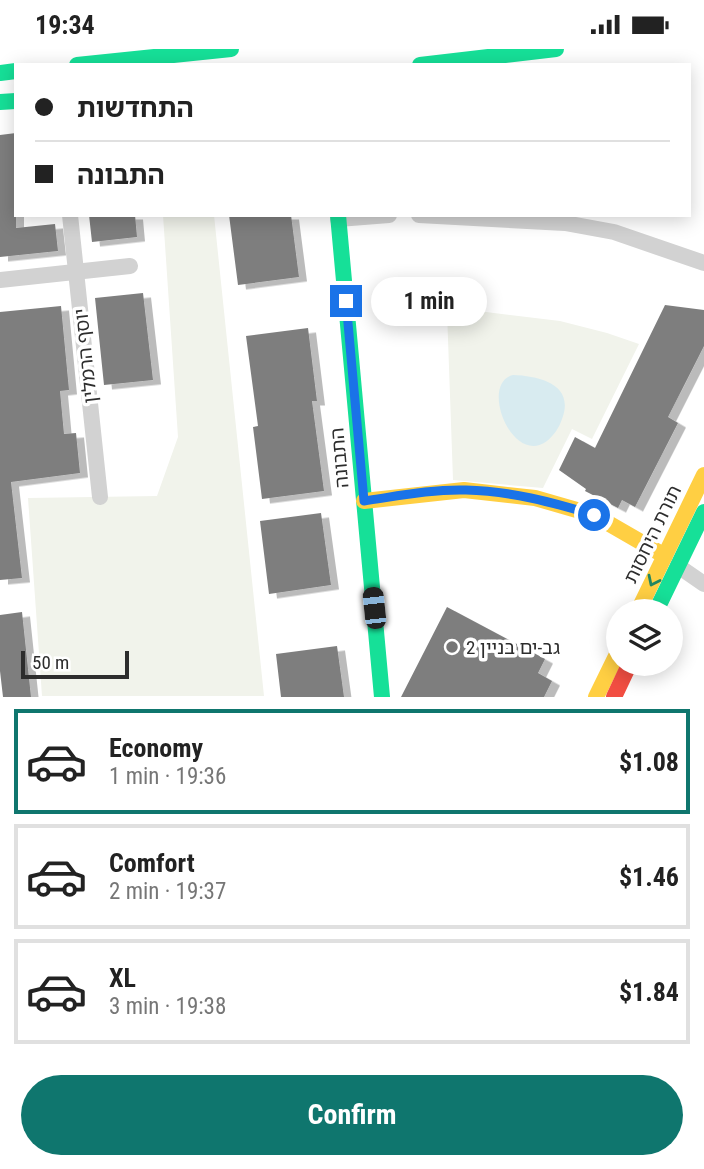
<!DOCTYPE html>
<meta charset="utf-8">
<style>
:root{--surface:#fff;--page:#f2f2f2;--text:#222;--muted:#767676;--line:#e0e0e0;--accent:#0f766e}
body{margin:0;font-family:"Roboto Condensed","Noto Sans Hebrew",sans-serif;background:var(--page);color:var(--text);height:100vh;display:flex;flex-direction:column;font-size:26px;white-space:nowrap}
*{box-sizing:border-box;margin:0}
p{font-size:23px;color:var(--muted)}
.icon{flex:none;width:38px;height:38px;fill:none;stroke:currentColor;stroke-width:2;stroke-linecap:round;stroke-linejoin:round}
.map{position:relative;height:648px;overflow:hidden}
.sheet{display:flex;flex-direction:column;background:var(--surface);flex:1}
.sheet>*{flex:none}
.banner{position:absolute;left:14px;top:14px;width:677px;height:154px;border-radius:0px;box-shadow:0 4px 18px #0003;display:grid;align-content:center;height:154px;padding:0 21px;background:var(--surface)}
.fabs{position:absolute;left:606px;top:550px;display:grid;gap:14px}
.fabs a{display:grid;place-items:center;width:77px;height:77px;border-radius:50%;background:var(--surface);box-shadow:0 4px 18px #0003;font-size:35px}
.scale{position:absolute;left:21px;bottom:18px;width:108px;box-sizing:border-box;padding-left:7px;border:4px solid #2d2d2d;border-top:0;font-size:19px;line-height:24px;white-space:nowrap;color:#2d2d2d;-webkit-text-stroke:5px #fff;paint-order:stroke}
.end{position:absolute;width:32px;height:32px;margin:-16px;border:9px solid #1a73e8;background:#fff;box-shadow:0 0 0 4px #fff}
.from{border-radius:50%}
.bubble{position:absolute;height:49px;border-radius:24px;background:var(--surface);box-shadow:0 4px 18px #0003;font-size:23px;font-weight:700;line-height:49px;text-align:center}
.car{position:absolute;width:21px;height:42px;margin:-21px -10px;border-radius:9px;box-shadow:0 0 5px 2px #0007;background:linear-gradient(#222 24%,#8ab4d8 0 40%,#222 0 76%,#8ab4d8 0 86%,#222 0)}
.banner b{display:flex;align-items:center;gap:24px;height:66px;font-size:26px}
.banner b+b{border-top:2px solid var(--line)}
.banner i{width:18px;height:18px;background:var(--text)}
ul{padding:12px 0 0;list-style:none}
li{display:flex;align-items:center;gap:21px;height:105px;margin:0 14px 10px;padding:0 7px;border:4px solid var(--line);border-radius:0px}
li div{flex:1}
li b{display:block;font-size:26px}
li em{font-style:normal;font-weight:700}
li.selected{border-color:var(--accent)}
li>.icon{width:63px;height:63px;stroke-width:1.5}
.primary-button{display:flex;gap:14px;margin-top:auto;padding:14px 21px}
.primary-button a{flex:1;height:80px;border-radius:42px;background:var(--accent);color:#fff;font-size:28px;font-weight:700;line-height:80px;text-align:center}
.status{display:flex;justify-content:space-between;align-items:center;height:49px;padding:0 35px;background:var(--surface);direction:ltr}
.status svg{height:19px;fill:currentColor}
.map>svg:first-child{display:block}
.green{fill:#f1f3eb}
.water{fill:#d8ebf0}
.building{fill:#7e7e7e;filter:url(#shadow)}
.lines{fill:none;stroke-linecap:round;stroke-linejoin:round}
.street{stroke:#d2d2d2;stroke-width:16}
.fast{stroke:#16e098;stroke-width:16}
.slow{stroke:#ffcf43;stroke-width:16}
.jam{stroke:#f24e42;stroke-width:16}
.oneway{stroke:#228662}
.route{stroke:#1a73e8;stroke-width:9}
.poi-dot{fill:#767676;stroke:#fff;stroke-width:2.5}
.labels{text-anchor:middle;stroke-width:7;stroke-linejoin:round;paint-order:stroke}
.street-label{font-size:19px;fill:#2d2d2d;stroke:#fff}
.poi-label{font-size:19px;fill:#2d2d2d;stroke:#fff;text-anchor:start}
</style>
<div class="status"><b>19:34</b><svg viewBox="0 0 49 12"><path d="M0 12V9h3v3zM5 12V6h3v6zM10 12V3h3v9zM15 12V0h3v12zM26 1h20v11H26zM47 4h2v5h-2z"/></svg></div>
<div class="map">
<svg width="704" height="648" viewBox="0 0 704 648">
<defs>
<filter id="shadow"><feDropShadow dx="8" dy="4.5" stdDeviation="0" flood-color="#0004"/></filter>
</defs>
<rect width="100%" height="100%" fill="#fff"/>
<path class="green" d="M 163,166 L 214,166 L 264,647 L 42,647 L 28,449 L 157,447 L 178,388 Z
M 470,261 L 560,272 L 607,284 L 639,295 L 592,390 L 572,380 L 543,439 L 453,431 L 447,262 Z"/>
<path class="water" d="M 513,326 C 541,327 575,336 562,370 C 559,379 554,386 547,392 C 512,418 479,334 513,326 Z"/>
<path class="building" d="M 16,84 L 16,179 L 55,175 L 58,202 L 0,208 L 0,86 Z
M 89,166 L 135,166 L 137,188 L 92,193 Z
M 229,166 L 291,166 L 299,228 L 238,236 Z
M 143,244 L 153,331 L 104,336 L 95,249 Z
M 665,256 L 704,261 L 704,297 L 668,368 L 678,374 L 635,458 L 622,451 L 618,459 L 585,442 L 586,440 L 559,421 L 575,388 L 595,399 Z
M 61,257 L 69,341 L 60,342 L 64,385 L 76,384 L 80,424 L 11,433 L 22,529 L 0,531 L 0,263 Z
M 308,279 L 317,352 L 312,352 L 324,442 L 262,450 L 253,378 L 258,377 L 246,287 Z
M 321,464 L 331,536 L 269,545 L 260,472 Z
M 447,558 L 545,610 L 538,624 L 552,632 L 544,648 L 401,648 Z
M 22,563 L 31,648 L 3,648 L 0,622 L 0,566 Z
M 337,597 L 344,648 L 281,648 L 276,605 Z"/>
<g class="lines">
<path class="street" d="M 70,166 L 100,448
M 419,166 L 565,174 L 614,183 L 704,214
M 338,170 L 389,166
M 0,231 L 130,217
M 678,517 L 704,535"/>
<path class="fast" d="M 77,16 L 231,0
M 420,16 L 556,0
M 0,24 L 16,22
M 0,53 L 16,52
M 338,166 L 382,648
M 656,562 L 704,463"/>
<path class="slow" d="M 364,452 L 464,441 L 535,449 L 594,466 L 665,507
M 638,562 L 704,426
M 596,648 L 618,603"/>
<path class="jam" d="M 614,648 L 630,614"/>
</g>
<defs><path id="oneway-chevron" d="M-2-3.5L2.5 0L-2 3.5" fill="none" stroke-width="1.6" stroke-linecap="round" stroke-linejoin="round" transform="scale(1.75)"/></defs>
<use class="oneway" href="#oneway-chevron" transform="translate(653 532) rotate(116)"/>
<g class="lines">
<path class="route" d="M 346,252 L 364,452 C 398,447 432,440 466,441 C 510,442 552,453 594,466"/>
</g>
<circle class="poi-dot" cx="452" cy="598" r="7"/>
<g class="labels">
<g class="street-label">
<text transform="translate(85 307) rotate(-96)" y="7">יוסף הרמלין</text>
<text transform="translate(339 409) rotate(-95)" y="7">התבונה</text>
<text transform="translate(652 485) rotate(-64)" y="7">תורת היחסות</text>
</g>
<g class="poi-label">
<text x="466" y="605">גב-ים בניין 2</text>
</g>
</g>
</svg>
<div class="fabs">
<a><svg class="icon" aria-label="layers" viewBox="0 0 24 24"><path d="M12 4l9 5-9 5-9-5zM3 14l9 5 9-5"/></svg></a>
</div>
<div class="scale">50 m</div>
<i class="end from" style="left:594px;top:466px"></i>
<i class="end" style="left:346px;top:252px"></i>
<div class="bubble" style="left:371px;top:228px;width:116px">1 min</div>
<i class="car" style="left:374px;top:559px;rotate:354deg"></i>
<div class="banner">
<b><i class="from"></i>התחדשות</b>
<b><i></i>התבונה</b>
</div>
</div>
<section class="sheet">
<ul>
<li class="selected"><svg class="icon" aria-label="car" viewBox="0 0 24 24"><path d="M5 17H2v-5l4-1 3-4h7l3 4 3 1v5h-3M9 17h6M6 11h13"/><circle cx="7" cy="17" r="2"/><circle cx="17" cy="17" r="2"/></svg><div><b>Economy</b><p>1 min · 19:36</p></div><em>$1.08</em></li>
<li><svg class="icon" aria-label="car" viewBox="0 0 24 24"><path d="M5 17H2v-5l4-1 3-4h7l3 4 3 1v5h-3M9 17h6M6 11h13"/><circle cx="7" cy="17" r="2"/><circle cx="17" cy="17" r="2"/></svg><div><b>Comfort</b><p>2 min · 19:37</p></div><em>$1.46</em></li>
<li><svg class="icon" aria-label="car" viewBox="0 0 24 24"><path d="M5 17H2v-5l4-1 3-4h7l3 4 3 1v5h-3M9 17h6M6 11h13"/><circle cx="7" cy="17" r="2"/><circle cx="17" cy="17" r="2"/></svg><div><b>XL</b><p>3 min · 19:38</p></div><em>$1.84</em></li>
</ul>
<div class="primary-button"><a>Confirm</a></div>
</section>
